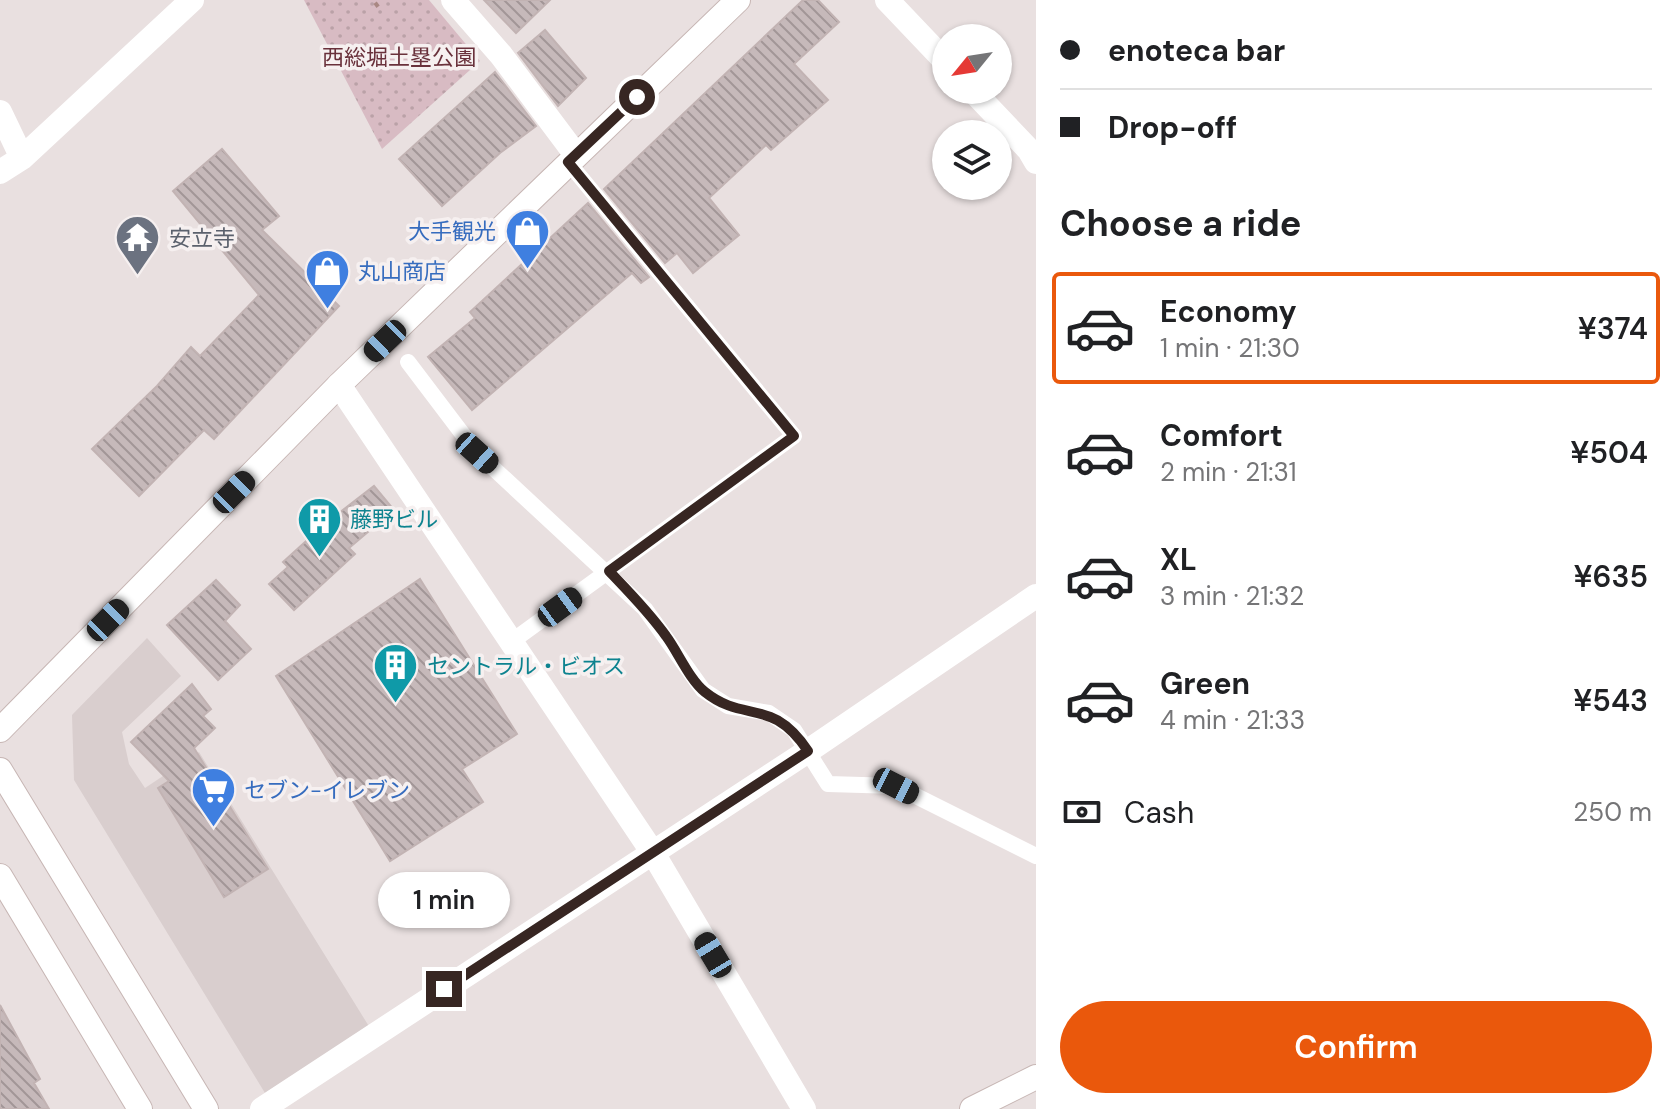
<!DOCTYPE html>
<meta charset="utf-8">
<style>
:root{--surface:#fff;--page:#f6f6f6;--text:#202124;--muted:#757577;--line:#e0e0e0;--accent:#ea580c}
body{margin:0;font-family:"DM Sans","Noto Sans JP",sans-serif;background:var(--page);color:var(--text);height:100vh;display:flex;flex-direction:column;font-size:30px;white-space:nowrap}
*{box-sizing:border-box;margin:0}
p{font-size:26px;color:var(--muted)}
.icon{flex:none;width:44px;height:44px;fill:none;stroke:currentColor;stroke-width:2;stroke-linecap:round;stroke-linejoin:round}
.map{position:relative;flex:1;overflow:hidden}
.side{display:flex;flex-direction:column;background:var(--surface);width:640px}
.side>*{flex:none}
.hud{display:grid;align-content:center;height:176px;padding:0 24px;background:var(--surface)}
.needle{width:52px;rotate:240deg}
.fabs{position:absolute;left:932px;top:24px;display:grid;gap:16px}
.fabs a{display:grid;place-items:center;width:80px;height:80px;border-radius:50%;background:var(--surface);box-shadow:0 2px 6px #0004;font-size:40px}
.end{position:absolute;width:36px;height:36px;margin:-18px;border:10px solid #372622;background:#fff;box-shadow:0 0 0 4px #fff}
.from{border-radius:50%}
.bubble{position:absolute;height:56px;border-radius:28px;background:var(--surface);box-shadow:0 2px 6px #0004;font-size:26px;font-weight:600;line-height:56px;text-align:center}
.car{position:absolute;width:24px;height:48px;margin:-24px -12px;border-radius:10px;box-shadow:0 0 6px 2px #0007;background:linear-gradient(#222 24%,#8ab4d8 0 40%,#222 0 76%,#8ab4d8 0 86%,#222 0)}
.hud b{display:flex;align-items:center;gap:28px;height:76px;font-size:30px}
.hud b+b{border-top:2px solid var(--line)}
.hud i{width:20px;height:20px;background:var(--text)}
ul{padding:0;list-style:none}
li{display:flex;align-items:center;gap:24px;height:112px;margin:0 16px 12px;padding:0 8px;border:4px solid transparent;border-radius:8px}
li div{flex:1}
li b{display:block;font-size:30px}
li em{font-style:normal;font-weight:600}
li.active{border-color:var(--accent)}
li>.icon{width:72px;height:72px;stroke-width:1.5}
h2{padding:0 24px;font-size:36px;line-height:96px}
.pay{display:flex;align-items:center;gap:20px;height:88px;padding:0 24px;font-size:30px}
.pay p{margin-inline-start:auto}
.button{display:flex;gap:16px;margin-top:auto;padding:16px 24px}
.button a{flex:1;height:92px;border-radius:48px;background:var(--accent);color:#fff;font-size:32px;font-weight:600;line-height:92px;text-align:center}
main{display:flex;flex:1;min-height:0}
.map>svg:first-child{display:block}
.built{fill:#d9cece}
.park{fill:url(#park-dots)}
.building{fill:url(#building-back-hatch);stroke:#c2b3b3;stroke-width:2}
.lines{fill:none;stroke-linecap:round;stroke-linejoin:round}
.secondary-casing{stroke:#c7b6b4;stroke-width:26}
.path{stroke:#a98883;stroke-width:5;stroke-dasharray:4 6;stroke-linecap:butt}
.lane{stroke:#fff;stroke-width:16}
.street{stroke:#fff;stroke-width:24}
.secondary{stroke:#fff;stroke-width:24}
.route{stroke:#372622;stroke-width:10}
.labels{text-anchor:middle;stroke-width:7;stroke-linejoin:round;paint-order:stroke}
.park-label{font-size:22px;fill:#69313b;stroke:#f6f0f0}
.shop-label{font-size:22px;fill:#366cbe;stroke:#f6f0f0;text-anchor:start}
.worship-label{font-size:22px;fill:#5b616d;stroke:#f6f0f0;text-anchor:start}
.culture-label{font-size:22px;fill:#0d838f;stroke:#f6f0f0;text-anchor:start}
</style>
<main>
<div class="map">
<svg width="1036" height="1109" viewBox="0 0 1036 1109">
<defs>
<pattern id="park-dots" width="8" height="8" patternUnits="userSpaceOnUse" patternTransform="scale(2)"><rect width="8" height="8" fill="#d8bbc3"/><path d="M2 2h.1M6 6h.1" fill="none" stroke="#baa1a7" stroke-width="1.8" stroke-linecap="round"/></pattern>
<pattern id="building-back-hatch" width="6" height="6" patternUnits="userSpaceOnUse" patternTransform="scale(2)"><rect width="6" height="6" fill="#c6b9ba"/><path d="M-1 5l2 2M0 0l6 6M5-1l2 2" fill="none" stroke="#a29697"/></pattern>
</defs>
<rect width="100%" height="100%" fill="#e9e0e0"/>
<path class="built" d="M 147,638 L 181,676 L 122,732 L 129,764 L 145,788 L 199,752 L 370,1028 L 265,1093 L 74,780 L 72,715 Z"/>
<path class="park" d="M 304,0 L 429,0 L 480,61 L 382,149 Z"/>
<path class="building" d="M 484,0 L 550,0 L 516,33 Z
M 803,0 L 818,0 L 839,22 L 794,64 L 828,100 L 771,150 L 766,145 L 709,198 L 739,235 L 693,273 L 677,253 L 665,263 L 604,189 Z
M 545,30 L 586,78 L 558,106 L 518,53 Z
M 495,72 L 536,126 L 500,153 L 442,206 L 399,159 Z
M 222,149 L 279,216 L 262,230 L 339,306 L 214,439 L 204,430 L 139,496 L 92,449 L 157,386 L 191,347 L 200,356 L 259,295 L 173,191 Z
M 588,203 L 649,277 L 641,283 L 632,273 L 472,410 L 428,357 L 475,318 L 470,312 Z
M 374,486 L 394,510 L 349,548 L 355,554 L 294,610 L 269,584 L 288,567 L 283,562 L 326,523 Z
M 420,579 L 517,734 L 462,769 L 483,802 L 390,861 L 276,676 Z
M 216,580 L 240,605 L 225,621 L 251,649 L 218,680 L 167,625 Z
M 192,684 L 211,709 L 203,716 L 215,728 L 194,748 L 268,869 L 224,897 L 158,788 L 169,781 L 131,742 Z
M 0,1005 L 40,1079 L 34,1083 L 49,1109 L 0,1109 Z"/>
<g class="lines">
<defs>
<path id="secondary" d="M 0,730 L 339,385 L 738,0
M 0,770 L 206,1109
M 0,876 L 140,1109
M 972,1109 L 1036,1077"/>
</defs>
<use href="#secondary" class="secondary-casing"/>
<path class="path" d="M 375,6 L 383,0"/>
<path class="lane" d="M 408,362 L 477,453 L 645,609 L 703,690 L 728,706 L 769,713 L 794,730 L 828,784 L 896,786 L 1036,856
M 511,642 L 794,436 L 568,162"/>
<path class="street" d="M 453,0 L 501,55 L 576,155
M 887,0 L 946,62
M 972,90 L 1029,150 L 1036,162
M 0,112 L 22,158
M 0,172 L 22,158 L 192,0
M 339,385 L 653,853 L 804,1109
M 262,1109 L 808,751 L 1036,596"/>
<use href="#secondary" class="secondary"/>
</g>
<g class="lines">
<path class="route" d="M 444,989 L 808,751 C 771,696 745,724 705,692 C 689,679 678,652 666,636 C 649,612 629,592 609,571 L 794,436 L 568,162 L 637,97"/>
</g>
<defs>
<symbol id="shop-pin" viewBox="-11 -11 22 30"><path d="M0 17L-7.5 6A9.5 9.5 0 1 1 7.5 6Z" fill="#3f7fe0" stroke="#f6f0f0"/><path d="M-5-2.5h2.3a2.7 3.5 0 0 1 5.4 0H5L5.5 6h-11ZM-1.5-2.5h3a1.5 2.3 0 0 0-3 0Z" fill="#fff"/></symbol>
<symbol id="temple-pin" viewBox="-11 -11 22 30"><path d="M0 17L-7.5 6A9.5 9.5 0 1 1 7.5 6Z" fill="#6b7280" stroke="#f6f0f0"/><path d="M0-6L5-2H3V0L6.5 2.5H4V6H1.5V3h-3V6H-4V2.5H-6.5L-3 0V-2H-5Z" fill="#fff"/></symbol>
<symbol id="building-pin" viewBox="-11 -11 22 30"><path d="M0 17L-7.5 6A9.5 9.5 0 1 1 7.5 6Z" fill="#0f9aa8" stroke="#f6f0f0"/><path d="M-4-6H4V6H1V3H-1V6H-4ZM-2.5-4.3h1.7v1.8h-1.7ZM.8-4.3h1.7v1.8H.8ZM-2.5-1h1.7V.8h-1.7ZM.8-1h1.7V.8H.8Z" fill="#fff"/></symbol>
<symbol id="supermarket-pin" viewBox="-11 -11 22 30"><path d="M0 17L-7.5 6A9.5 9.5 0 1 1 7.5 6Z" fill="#3f7fe0" stroke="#f6f0f0"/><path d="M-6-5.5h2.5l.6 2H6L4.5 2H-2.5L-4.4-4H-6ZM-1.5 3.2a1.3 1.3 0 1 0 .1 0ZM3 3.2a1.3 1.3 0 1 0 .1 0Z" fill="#fff"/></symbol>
</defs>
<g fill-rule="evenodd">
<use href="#shop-pin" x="502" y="206" width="51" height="69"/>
<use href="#temple-pin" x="112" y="212" width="51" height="69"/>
<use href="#shop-pin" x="302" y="246" width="51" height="69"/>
<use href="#building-pin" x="294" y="494" width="51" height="69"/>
<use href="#building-pin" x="370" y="640" width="51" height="69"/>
<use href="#supermarket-pin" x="188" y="764" width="51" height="69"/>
</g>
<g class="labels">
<g class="park-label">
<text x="399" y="65">西総堀土塁公園</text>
</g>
<g class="shop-label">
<text x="496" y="239" text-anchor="end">大手観光</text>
<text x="358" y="279">丸山商店</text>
<text x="244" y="798">セブン-イレブン</text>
</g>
<g class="worship-label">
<text x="169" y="246">安立寺</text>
</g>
<g class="culture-label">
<text x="350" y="527">藤野ビル</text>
<text x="427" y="674">セントラル・ビオス</text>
</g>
</g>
</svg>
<div class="fabs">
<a><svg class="needle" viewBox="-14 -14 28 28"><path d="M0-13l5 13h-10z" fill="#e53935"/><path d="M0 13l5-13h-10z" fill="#757577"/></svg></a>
<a><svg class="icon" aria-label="layers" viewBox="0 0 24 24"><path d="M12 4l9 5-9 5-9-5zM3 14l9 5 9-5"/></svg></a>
</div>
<i class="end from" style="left:637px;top:97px"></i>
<i class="end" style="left:444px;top:989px"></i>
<div class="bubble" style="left:378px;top:872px;width:132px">1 min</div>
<i class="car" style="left:385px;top:341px;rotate:226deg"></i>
<i class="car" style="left:477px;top:453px;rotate:132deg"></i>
<i class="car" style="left:234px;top:492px;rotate:45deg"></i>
<i class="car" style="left:560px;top:607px;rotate:54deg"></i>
<i class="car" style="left:108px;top:620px;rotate:45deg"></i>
<i class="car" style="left:896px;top:786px;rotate:117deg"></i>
<i class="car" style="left:713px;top:955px;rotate:329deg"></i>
</div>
<section class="side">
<div class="hud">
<b><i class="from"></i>enoteca bar</b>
<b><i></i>Drop-off</b>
</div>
<h2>Choose a ride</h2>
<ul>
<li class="active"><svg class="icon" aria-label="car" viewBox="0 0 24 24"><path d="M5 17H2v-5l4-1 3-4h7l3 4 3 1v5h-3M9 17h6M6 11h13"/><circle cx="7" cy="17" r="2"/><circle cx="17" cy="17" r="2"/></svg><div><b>Economy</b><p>1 min · 21:30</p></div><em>¥374</em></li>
<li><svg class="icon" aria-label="car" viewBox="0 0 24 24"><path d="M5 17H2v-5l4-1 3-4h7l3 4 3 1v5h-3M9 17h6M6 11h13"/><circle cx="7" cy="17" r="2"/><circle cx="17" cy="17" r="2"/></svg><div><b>Comfort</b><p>2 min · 21:31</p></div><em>¥504</em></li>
<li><svg class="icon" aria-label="car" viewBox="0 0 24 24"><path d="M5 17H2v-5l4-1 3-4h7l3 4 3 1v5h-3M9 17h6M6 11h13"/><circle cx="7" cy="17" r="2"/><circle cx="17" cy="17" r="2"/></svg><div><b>XL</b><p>3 min · 21:32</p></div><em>¥635</em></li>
<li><svg class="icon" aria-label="car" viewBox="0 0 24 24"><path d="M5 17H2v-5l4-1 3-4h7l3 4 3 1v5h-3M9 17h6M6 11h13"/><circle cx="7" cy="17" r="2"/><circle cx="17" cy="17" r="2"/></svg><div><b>Green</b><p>4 min · 21:33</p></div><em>¥543</em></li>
</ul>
<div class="pay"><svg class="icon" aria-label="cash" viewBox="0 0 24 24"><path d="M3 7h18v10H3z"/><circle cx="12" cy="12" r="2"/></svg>Cash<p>250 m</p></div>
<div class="button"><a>Confirm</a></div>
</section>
</main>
